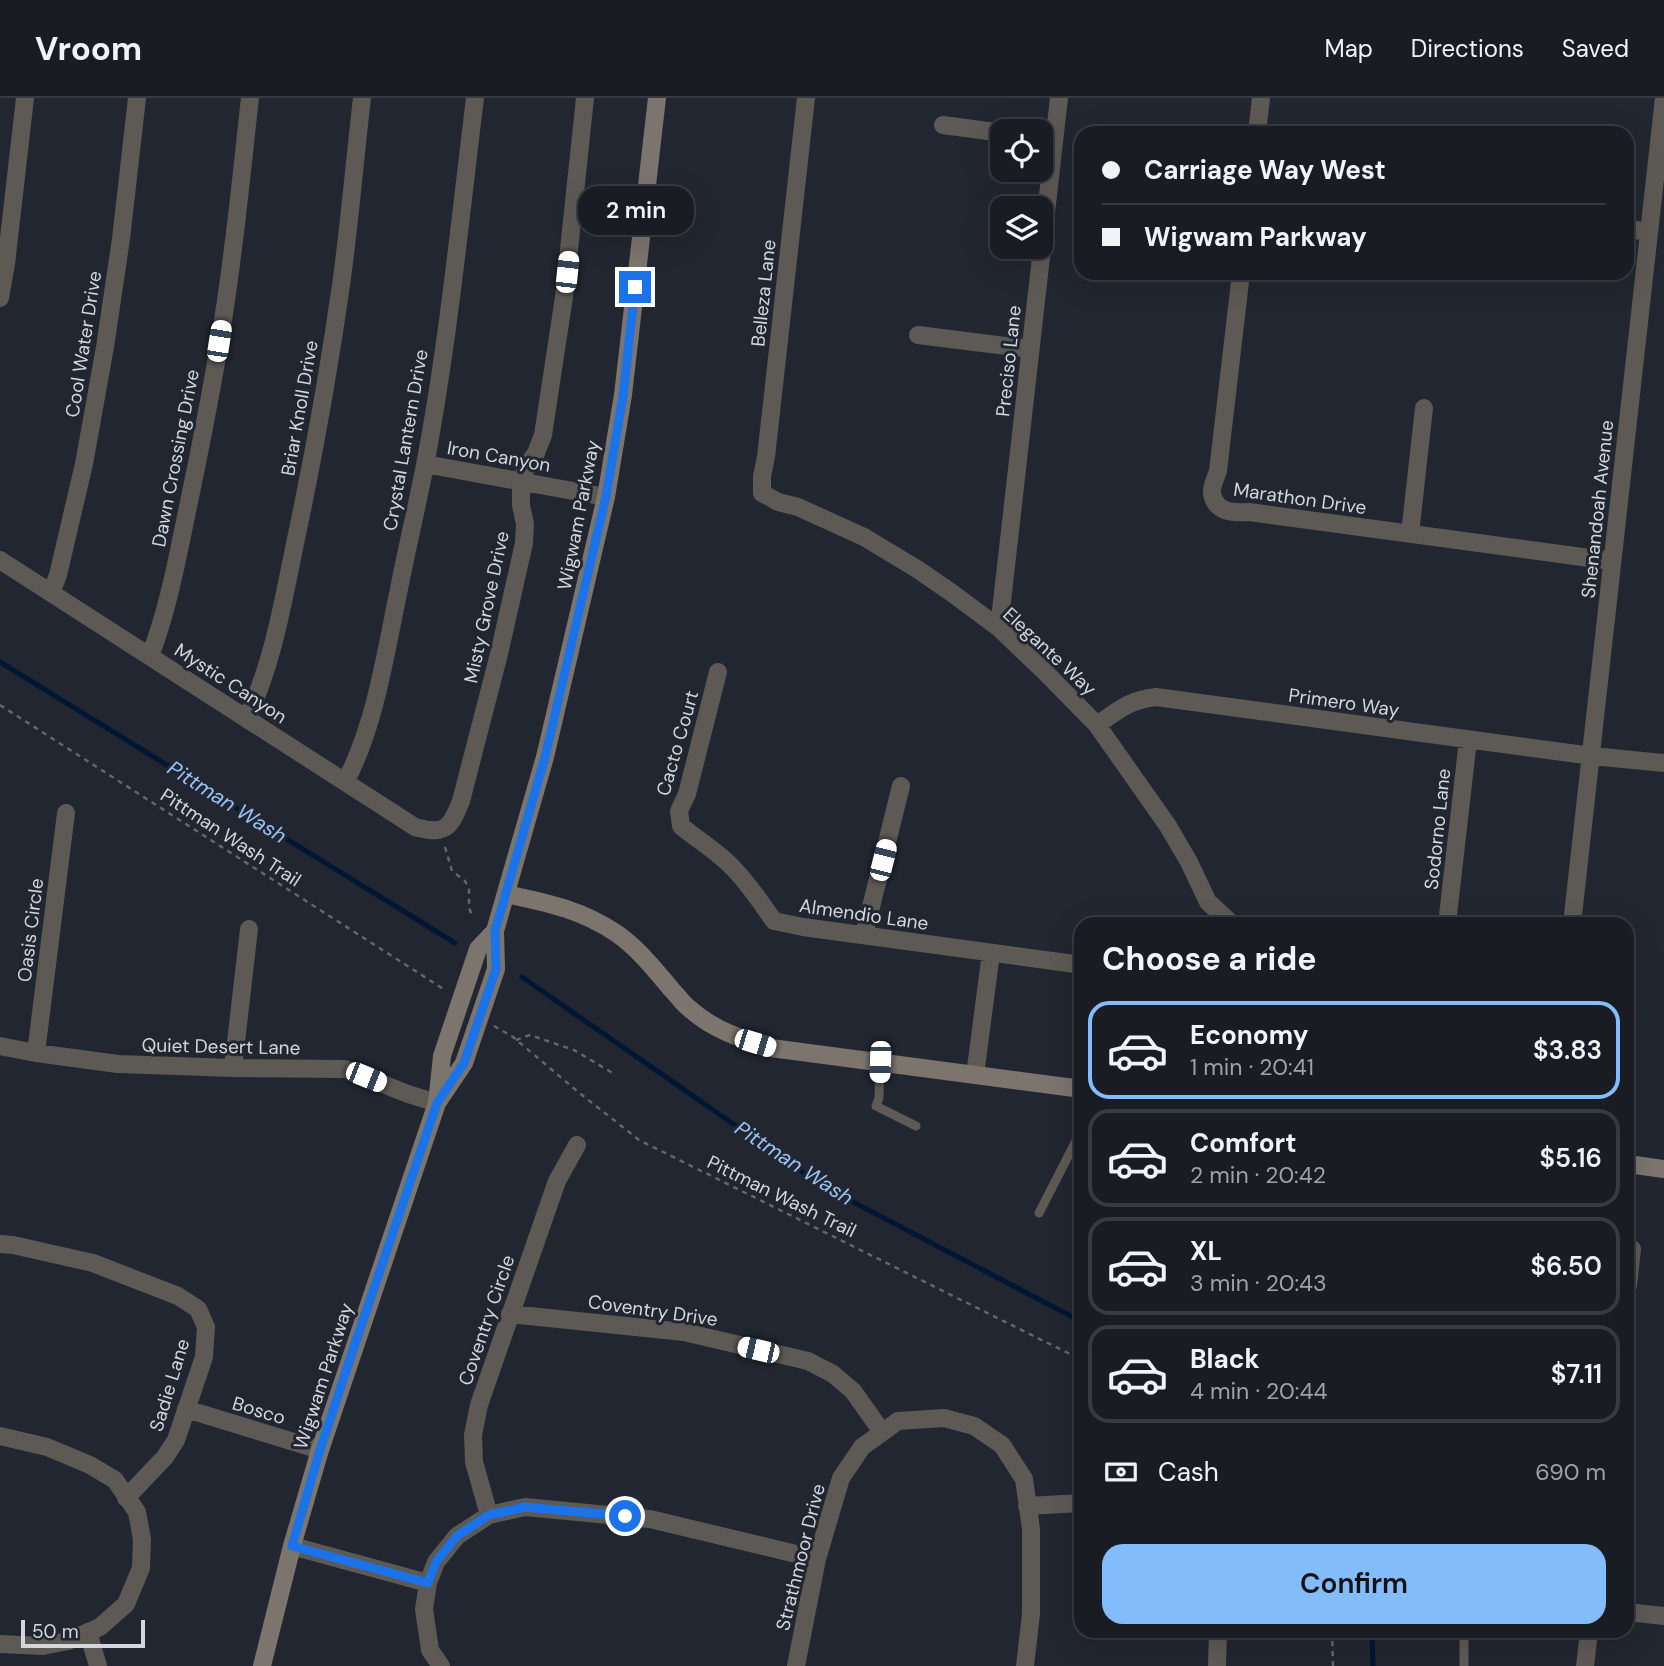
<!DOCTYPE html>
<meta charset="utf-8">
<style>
:root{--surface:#1a1c24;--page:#272931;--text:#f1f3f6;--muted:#9fa1a6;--line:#383a41;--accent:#83bcfb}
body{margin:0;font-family:"DM Sans",sans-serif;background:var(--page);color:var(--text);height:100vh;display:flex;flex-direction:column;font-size:26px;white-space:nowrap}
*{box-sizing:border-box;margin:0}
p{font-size:23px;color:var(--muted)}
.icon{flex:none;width:38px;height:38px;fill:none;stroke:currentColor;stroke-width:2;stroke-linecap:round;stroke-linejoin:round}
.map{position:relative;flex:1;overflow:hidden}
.panel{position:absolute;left:1074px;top:819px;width:560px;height:721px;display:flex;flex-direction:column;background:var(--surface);border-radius:21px;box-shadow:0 7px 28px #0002,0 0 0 2px var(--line)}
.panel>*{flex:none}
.top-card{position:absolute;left:1074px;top:28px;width:560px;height:154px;border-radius:21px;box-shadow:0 7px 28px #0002,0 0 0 2px var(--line);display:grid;align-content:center;height:154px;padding:0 28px;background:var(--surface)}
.fabs{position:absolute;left:990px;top:21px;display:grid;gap:14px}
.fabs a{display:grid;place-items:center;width:63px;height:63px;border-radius:14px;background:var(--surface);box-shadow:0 7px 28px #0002,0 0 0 2px var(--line);font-size:35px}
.scale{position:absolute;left:21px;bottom:18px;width:124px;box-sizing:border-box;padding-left:7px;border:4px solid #d3d6dc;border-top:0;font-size:19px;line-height:24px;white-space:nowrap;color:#d3d6dc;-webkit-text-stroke:5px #222630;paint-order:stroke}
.end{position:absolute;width:32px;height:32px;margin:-16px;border:9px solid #1a73e8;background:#fff;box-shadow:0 0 0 4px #fff}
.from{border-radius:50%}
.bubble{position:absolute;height:49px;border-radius:21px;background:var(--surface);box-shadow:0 7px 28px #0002,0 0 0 2px var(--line);font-size:23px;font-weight:600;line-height:49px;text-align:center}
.car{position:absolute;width:21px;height:42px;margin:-21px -10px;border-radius:9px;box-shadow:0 0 5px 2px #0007;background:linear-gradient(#fff 24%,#345 0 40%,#fff 0 76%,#345 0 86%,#fff 0)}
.top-card b{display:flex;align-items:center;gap:24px;height:66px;font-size:26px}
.top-card b+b{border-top:2px solid var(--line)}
.top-card i{width:18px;height:18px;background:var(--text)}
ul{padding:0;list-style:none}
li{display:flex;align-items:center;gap:21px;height:98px;margin:0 14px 10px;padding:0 14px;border:4px solid var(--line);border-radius:21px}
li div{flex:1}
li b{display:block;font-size:26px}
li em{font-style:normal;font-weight:600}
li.selected{border-color:var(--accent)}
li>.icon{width:63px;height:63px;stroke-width:1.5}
h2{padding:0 28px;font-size:32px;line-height:84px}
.pay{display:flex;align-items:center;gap:18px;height:77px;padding:0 28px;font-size:26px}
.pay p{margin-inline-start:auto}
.cta{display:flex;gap:14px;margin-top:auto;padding:14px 28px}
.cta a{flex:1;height:80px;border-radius:21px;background:var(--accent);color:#111;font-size:28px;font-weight:600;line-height:80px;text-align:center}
header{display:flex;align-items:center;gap:42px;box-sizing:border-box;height:98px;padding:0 35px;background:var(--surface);border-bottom:2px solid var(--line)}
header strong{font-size:33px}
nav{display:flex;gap:38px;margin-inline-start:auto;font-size:24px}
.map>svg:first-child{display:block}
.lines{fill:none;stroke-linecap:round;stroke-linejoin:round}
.stream{stroke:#011632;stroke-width:5}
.path{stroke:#63666f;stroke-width:2.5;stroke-dasharray:5 5;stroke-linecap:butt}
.lane{stroke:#5d5954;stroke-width:9}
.street{stroke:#5d5954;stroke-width:18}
.secondary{stroke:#7b756e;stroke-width:18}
.route{stroke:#1a73e8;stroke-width:9}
.labels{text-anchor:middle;stroke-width:6;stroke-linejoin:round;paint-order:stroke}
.street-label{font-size:19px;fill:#d3d6dc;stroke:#222630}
.water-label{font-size:21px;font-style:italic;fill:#99c2f6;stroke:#222630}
</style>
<header>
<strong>Vroom</strong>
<nav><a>Map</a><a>Directions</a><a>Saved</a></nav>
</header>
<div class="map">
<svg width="1664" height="1568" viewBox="0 0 1664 1568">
<rect width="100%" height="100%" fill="#222630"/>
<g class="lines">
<path class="stream" d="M 0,564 L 455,845
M 522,879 L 821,1087 L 1082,1224
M 1372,1533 L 1373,1568"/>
<path class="path" d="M 0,607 L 445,892
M 445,749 L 452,773 L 465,783 L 469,791 L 469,810 L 472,817
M 494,928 L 513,939 L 577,993 L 639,1042 L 1082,1262
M 516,942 L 530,937 L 574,952 L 616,977
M 1332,1533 L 1333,1568"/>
<path class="lane" d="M 880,964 L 879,1000 L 876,1008 L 916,1028
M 1039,1115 L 1078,1039 L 1082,1030
M 1464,1568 L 1464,1533"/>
<path class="street" d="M 806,0 L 766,359 L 762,378 L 762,395 L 778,404 L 798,409 L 864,439 L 917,471 L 952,495 L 999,530 L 1045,574 L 1097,627 L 1168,728 L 1189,764 L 1208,804 L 1232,826
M 943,27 L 1003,35
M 1257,35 L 1261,0
M 1628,131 L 1649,134
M 1241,175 L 1218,373 C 1216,379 1211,389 1212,395 C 1215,415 1234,415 1249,414 L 1612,463
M 0,200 L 6,166 L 25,0
M 918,237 L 1030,251
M 425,366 L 606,399
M 1410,436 L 1424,310
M 0,462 L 415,729 C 445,737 450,731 461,703 L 499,556 L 524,445 L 525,426 L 521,407 L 521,383 L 528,366 L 536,355 L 543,337 L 564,199 L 585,0
M 51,495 L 58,477 L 84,366 L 105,249 L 121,141 L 137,0
M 999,530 L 1059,0
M 150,558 C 169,509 178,456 189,404 C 206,323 222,241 232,158 C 239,106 244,53 250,0
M 718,574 L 687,696 L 679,713 L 681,728 C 699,743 718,754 733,770 C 749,786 761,805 774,823 L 803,829 L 1082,867
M 247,620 C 274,563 284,498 297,436 C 315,351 330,266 342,180 C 350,120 355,60 362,0
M 1097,627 C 1119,612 1129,602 1156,599 L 1592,658 L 1664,665
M 345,684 C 375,630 386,552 399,491 C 407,450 417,408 425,367 C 448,246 460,122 475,0
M 1447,826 L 1468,642
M 1572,826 L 1664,0
M 864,837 L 901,688
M 0,948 L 36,955 L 118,966 L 233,970 L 345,971 L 408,996 L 437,1005
M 36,955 L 66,715
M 233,970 L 249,831
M 975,977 L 991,855
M 0,1146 L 13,1147 L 93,1165 L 178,1198 L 198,1211 L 206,1229 L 204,1259 L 176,1342 L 165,1359 L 126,1400
M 1628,1188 L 1632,1151
M 510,1216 L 684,1234 L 808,1263 L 833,1276 L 853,1293 L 882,1334
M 186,1311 L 320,1352
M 0,1338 L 47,1349 L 90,1367 L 115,1382 L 137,1414 L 142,1441 L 141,1470 L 126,1506 L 100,1529 L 68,1543 L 43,1548 L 0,1546
M 1027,1408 L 1082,1405
M 489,1417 L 474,1364 L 473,1337 L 479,1307 L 557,1083 L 577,1047
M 292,1448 L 428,1485
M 1628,1514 L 1664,1518
M 88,1534 L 98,1568
M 441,1568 L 430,1552 L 424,1511 L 428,1485 L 436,1464 L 457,1438 L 489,1417 L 525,1409 L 650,1421 L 817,1461
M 796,1568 L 817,1461 L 841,1380 L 862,1349 L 898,1323 L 944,1320 L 974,1328 L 1002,1347 L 1024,1381 L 1031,1431 L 1031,1516 L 1025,1568
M 1217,1568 L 1218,1533
M 1585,1568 L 1589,1533"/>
<path class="secondary" d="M 506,796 C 547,805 580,811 616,835 C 638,850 655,872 672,892 C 678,898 683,906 690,911 C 713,932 742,941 771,950 L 1082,991
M 437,1005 L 464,965 L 496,871 L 495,833 L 545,659 L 606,399 L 623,297 L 657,0
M 1628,1066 L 1664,1071
M 262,1568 L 292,1448 L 320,1352 L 437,1005 L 442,958 L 478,851 L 495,833"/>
</g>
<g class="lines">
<path class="route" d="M 625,1418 L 525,1409 L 489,1417 L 457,1438 L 436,1464 L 428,1485 L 292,1448 L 320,1352 L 352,1255 L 437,1005 L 464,965 L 496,871 L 495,833 L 545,659 L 606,398 L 623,298 L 635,189"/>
</g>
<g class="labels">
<g class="street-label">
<text transform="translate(763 195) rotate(-84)" y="7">Belleza Lane</text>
<text transform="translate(83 246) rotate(-81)" y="7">Cool Water Drive</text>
<text transform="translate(1008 263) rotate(-84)" y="7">Preciso Lane</text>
<text transform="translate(299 310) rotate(-80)" y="7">Briar Knoll Drive</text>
<text transform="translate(405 342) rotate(-80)" y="7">Crystal Lantern Drive</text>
<text transform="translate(499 358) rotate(10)" y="7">Iron Canyon</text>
<text transform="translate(175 360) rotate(-79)" y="7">Dawn Crossing Drive</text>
<text transform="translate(1300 400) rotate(8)" y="7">Marathon Drive</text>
<text transform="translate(1597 411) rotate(-84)" y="7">Shenandoah Avenue</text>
<text transform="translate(578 417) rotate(-79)" y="7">Wigwam Parkway</text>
<text transform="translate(486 509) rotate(-78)" y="7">Misty Grove Drive</text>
<text transform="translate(1050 553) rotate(43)" y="7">Elegante Way</text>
<text transform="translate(231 585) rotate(33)" y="7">Mystic Canyon</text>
<text transform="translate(1344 604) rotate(8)" y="7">Primero Way</text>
<text transform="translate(677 645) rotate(-74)" y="7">Cacto Court</text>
<text transform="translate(1437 731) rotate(-84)" y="7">Sodorno Lane</text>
<text transform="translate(231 739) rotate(33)" y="7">Pittman Wash Trail</text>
<text transform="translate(864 816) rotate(8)" y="7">Almendio Lane</text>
<text transform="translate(30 832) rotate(-83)" y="7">Oasis Circle</text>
<text transform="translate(221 948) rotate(1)" y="7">Quiet Desert Lane</text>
<text transform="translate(782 1098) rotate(26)" y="7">Pittman Wash Trail</text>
<text transform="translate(653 1212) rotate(8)" y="7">Coventry Drive</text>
<text transform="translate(486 1222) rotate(-71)" y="7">Coventry Circle</text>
<text transform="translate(323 1278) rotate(-72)" y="7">Wigwam Parkway</text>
<text transform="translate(169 1287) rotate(-73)" y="7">Sadie Lane</text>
<text transform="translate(259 1312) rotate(17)" y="7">Bosco</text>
<text transform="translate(800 1459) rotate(-76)" y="7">Strathmoor Drive</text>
</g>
<g class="water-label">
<text transform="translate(227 704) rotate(32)" y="7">Pittman Wash</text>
<text transform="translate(794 1065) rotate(33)" y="7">Pittman Wash</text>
</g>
</g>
</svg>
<div class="fabs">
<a><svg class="icon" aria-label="locate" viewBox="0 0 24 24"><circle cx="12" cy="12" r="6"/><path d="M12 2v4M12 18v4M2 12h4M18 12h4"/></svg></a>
<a><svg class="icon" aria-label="layers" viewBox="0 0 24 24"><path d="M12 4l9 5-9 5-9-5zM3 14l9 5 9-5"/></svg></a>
</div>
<div class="scale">50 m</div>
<i class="end from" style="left:625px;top:1418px"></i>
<i class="end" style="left:635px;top:189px"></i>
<div class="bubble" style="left:578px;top:88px;width:116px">2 min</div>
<i class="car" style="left:567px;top:174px;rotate:6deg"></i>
<i class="car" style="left:219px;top:243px;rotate:9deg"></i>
<i class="car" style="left:883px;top:762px;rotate:14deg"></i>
<i class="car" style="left:755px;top:945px;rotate:107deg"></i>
<i class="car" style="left:880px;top:964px;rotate:182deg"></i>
<i class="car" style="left:366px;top:979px;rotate:112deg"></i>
<i class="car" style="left:758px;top:1252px;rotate:283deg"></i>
<div class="top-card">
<b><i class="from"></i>Carriage Way West</b>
<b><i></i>Wigwam Parkway</b>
</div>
<section class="panel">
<h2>Choose a ride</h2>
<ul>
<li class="selected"><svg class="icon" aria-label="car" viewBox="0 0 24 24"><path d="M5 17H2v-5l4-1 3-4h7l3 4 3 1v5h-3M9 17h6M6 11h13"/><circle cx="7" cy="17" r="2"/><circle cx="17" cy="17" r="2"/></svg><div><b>Economy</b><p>1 min · 20:41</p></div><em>$3.83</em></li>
<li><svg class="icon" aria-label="car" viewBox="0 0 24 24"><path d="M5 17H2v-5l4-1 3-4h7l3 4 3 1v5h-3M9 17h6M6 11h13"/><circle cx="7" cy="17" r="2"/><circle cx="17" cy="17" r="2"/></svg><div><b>Comfort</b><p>2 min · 20:42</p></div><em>$5.16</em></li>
<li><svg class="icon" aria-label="car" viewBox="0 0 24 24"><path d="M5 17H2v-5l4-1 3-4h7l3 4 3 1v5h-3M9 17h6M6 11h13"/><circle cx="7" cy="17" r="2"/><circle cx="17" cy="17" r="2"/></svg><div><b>XL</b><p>3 min · 20:43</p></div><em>$6.50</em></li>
<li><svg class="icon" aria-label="car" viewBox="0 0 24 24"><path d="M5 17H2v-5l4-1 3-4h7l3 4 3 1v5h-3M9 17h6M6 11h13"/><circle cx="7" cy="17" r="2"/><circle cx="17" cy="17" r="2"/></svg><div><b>Black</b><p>4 min · 20:44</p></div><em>$7.11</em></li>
</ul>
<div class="pay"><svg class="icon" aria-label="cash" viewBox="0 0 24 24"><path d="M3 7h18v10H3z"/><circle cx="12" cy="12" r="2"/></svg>Cash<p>690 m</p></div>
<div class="cta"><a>Confirm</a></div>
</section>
</div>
